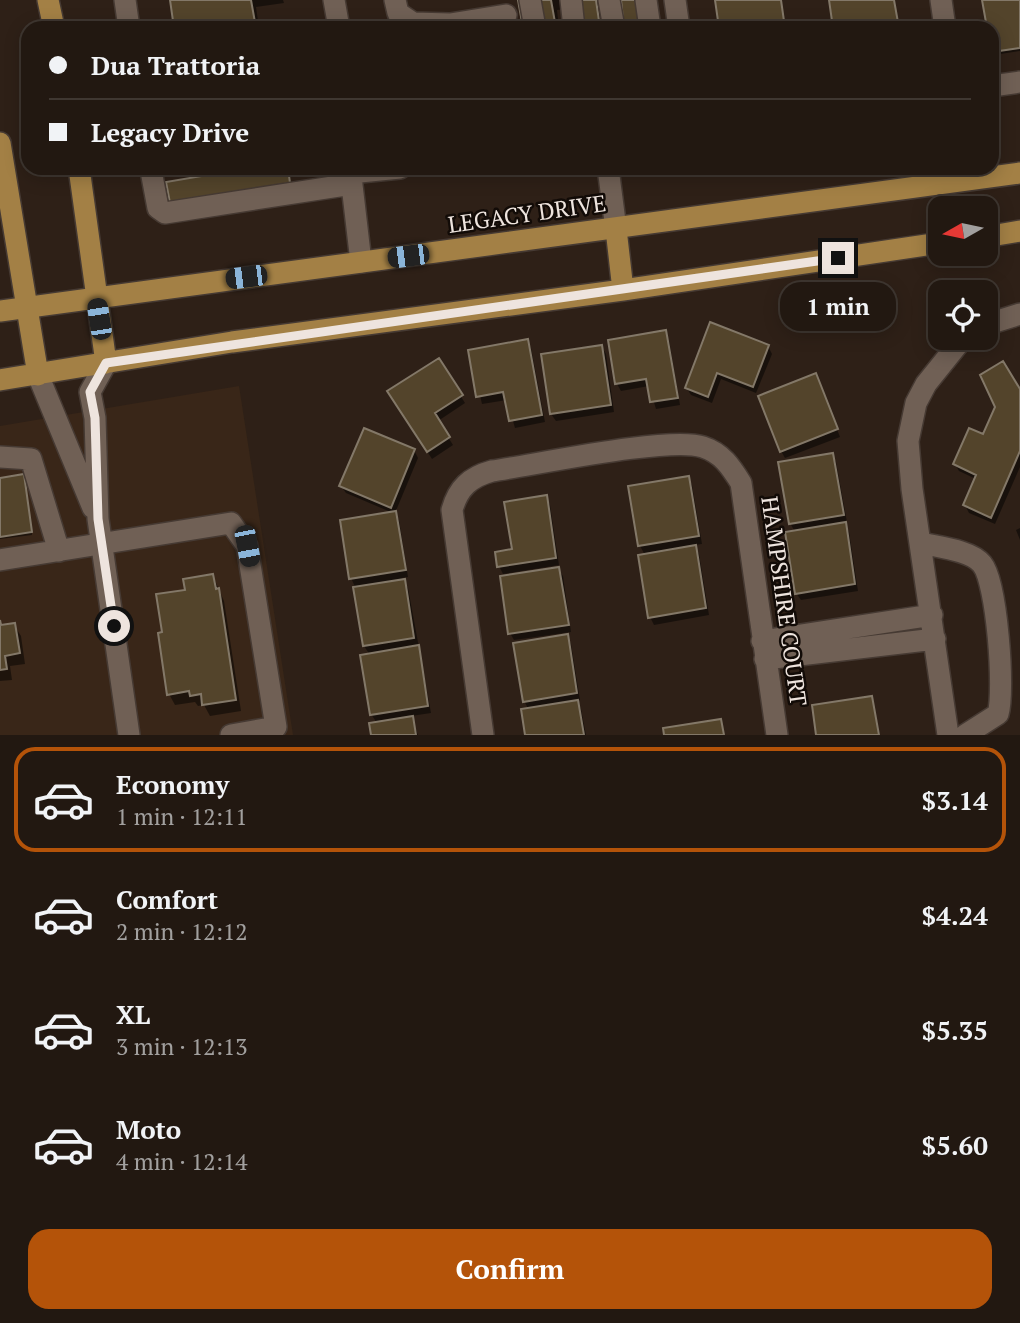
<!DOCTYPE html>
<meta charset="utf-8">
<style>
:root{--surface:#221811;--page:#2a211a;--text:#f1f3f6;--muted:#a2a09f;--line:#3f3731;--accent:#b45309}
body{margin:0;font-family:"PT Serif",serif;background:var(--page);color:var(--text);height:100vh;display:flex;flex-direction:column;font-size:26px;white-space:nowrap}
*{box-sizing:border-box;margin:0}
p{font-size:23px;color:var(--muted)}
.icon{flex:none;width:38px;height:38px;fill:none;stroke:currentColor;stroke-width:2;stroke-linecap:round;stroke-linejoin:round}
.map{position:relative;height:735px;overflow:hidden}
.sheet{display:flex;flex-direction:column;background:var(--surface);flex:1}
.sheet>*{flex:none}
.guide{position:absolute;left:21px;top:21px;width:978px;height:154px;border-radius:21px;box-shadow:0 4px 18px #0003,0 0 0 2px var(--line);display:grid;align-content:center;height:154px;padding:0 28px;background:var(--surface)}
.needle{width:46px;rotate:261deg}
.fabs{position:absolute;left:928px;top:196px;display:grid;gap:14px}
.fabs a{display:grid;place-items:center;width:70px;height:70px;border-radius:14px;background:var(--surface);box-shadow:0 4px 18px #0003,0 0 0 2px var(--line);font-size:35px}
.end{position:absolute;width:32px;height:32px;margin:-16px;border:9px solid #eee4de;background:#111;box-shadow:0 0 0 4px #111}
.from{border-radius:50%}
.bubble{position:absolute;height:49px;border-radius:21px;background:var(--surface);box-shadow:0 4px 18px #0003,0 0 0 2px var(--line);font-size:23px;font-weight:700;line-height:49px;text-align:center}
.car{position:absolute;width:21px;height:42px;margin:-21px -10px;border-radius:9px;box-shadow:0 0 5px 2px #0007;background:linear-gradient(#222 24%,#8ab4d8 0 40%,#222 0 76%,#8ab4d8 0 86%,#222 0)}
.guide b{display:flex;align-items:center;gap:24px;height:66px;font-size:26px}
.guide b+b{border-top:2px solid var(--line)}
.guide i{width:18px;height:18px;background:var(--text)}
ul{padding:12px 0 0;list-style:none}
li{display:flex;align-items:center;gap:21px;height:105px;margin:0 14px 10px;padding:0 14px;border:4px solid transparent;border-radius:21px}
li div{flex:1}
li b{display:block;font-size:26px}
li em{font-style:normal;font-weight:700}
li.selected{border-color:var(--accent)}
li>.icon{width:63px;height:63px;stroke-width:1.5}
.button{display:flex;gap:14px;margin-top:auto;padding:14px 28px}
.button a{flex:1;height:80px;border-radius:21px;background:var(--accent);color:#fff;font-size:28px;font-weight:700;line-height:80px;text-align:center}
.map>svg:first-child{display:block}
.built{fill:#392618}
.shadow{fill:#0007}
.building{fill:#53442b;stroke:#837868;stroke-width:2}
.lines{fill:none;stroke-linecap:round;stroke-linejoin:round}
.minor-casing{stroke:#463a33;stroke-width:24}
.major-casing{stroke:#463a33;stroke-width:24}
.minor{stroke:#706055;stroke-width:21}
.major{stroke:#a38045;stroke-width:21}
.route{stroke:#eee4de;stroke-width:9}
.labels{text-anchor:middle;stroke-width:5;stroke-linejoin:round;paint-order:stroke}
.street-label{font-size:23px;fill:#eee4de;stroke:#120b07}
</style>
<div class="map">
<svg width="1020" height="735" viewBox="0 0 1020 735">
<rect width="100%" height="100%" fill="#2e2017"/>
<path class="built" d="M 239,386 L 293,735 L 0,735 L 0,426 Z"/>
<path class="shadow" d="M 172,0 L 283,0 L 284,3 L 256,7 L 259,28 L 176,28 Z
M 520,0 L 565,0 L 566,9 L 557,10 L 559,28 L 524,28 Z
M 984,0 L 1020,0 L 1020,51 L 994,55 L 992,28 L 988,28 Z
M 665,332 L 669,340 L 680,405 L 656,409 L 649,386 L 621,391 L 617,384 Z
M 527,341 L 531,348 L 545,422 L 515,428 L 507,400 L 482,404 L 470,352 Z
M 768,346 L 772,354 L 756,393 L 721,379 L 712,403 L 691,395 L 686,387 Z
M 602,347 L 606,354 L 614,412 L 556,421 L 551,414 Z
M 438,360 L 465,403 L 438,421 L 453,445 L 432,459 L 394,399 Z
M 819,382 L 840,437 L 785,458 L 781,451 Z
M 1020,393 L 1020,467 L 995,524 L 969,513 L 965,505 L 976,479 L 959,471 L 955,464 L 984,437 Z
M 414,450 L 418,458 L 395,513 L 399,520 L 408,577 L 402,578 L 408,588 L 431,713 L 411,716 L 418,735 L 373,735 L 377,723 L 371,714 L 370,655 L 364,646 L 356,589 L 351,578 L 393,513 L 346,493 L 341,486 Z
M 832,455 L 836,462 L 847,522 L 844,522 L 849,532 L 858,591 L 801,600 L 796,593 L 795,532 L 790,523 Z
M 688,478 L 692,485 L 702,544 L 694,545 L 699,554 L 709,615 L 654,625 L 650,617 L 645,555 L 640,546 Z
M 25,479 L 32,535 L 0,539 L 0,480 Z
M 546,497 L 550,505 L 559,565 L 503,574 L 499,566 L 514,550 Z
M 1020,528 L 1020,540 L 1016,530 Z
M 558,569 L 563,576 L 571,632 L 514,640 L 510,633 Z
M 213,576 L 224,601 L 241,711 L 210,716 L 204,705 L 198,706 L 195,702 L 175,705 L 169,694 L 164,634 L 187,592 Z
M 0,621 L 3,626 L 14,625 L 21,636 L 25,664 L 10,666 L 12,680 L 0,681 Z
M 567,636 L 571,644 L 580,700 L 577,701 L 581,709 L 586,735 L 527,735 L 529,710 L 524,701 Z
M 872,697 L 880,735 L 818,735 Z"/>
<path class="building" d="M 170,0 L 251,0 L 256,28 L 174,28 Z
M 518,0 L 551,0 L 556,28 L 523,28 Z
M 579,0 L 596,0 L 600,28 L 583,28 Z
M 621,0 L 638,0 L 642,28 L 624,28 Z
M 715,0 L 781,0 L 785,28 L 719,28 Z
M 829,0 L 894,0 L 899,28 L 833,28 Z
M 982,0 L 1020,0 L 1020,48 L 992,52 L 992,28 L 987,28 Z
M 249,168 L 288,168 L 290,183 L 170,203 L 166,182 Z
M 710,322 L 769,345 L 753,387 L 717,373 L 708,397 L 685,388 Z
M 666,330 L 678,398 L 650,402 L 646,379 L 615,384 L 608,340 Z
M 528,339 L 542,415 L 509,421 L 503,392 L 476,397 L 468,350 Z
M 602,345 L 611,405 L 550,414 L 541,354 Z
M 439,358 L 463,395 L 435,413 L 450,437 L 427,452 L 387,391 Z
M 1003,361 L 1020,389 L 1020,451 L 991,518 L 963,505 L 976,475 L 953,464 L 969,428 L 983,434 L 995,407 L 980,375 Z
M 816,373 L 838,429 L 780,452 L 758,396 Z
M 364,428 L 415,449 L 391,508 L 339,486 Z
M 833,453 L 844,515 L 789,524 L 778,462 Z
M 24,474 L 32,532 L 0,537 L 0,478 Z
M 689,476 L 699,536 L 638,546 L 628,486 Z
M 547,495 L 556,558 L 497,567 L 495,552 L 512,549 L 504,502 Z
M 396,511 L 406,570 L 349,579 L 340,520 Z
M 846,522 L 855,584 L 795,594 L 785,532 Z
M 696,545 L 706,608 L 648,618 L 638,555 Z
M 559,567 L 569,625 L 508,634 L 500,576 Z
M 213,574 L 216,589 L 219,588 L 236,700 L 202,705 L 201,694 L 190,696 L 189,691 L 167,695 L 158,633 L 162,632 L 156,594 L 185,590 L 183,579 Z
M 405,579 L 414,638 L 363,646 L 353,587 Z
M 0,620 L 1,625 L 15,623 L 20,653 L 5,656 L 7,669 L 0,670 Z
M 568,634 L 577,693 L 523,702 L 513,643 Z
M 419,645 L 428,706 L 370,715 L 360,655 Z
M 872,696 L 879,735 L 816,735 L 812,705 Z
M 578,700 L 584,735 L 525,735 L 521,709 Z
M 413,716 L 416,735 L 371,735 L 369,723 Z
M 721,719 L 724,735 L 664,735 L 663,728 Z"/>
<g class="lines">
<defs>
<path id="minor" d="M 125,0 L 129,28
M 334,0 L 339,28
M 395,0 L 398,13 L 413,23 L 450,24 L 450,28
M 530,0 L 535,28
M 571,0 L 574,28
M 609,0 L 614,28
M 646,0 L 650,28
M 675,0 L 679,28
M 941,0 L 945,28
M 450,24 L 506,15
M 992,86 L 1020,82
M 154,168 L 152,176 L 158,208 L 165,213 L 352,184
M 350,168 L 361,262
M 608,168 L 616,229
M 350,173 L 400,168
M 985,325 L 1020,314
M 106,363 L 90,392 L 95,418 L 98,519 L 129,735
M 38,375 L 93,508
M 0,457 L 31,459 L 59,551
M 921,543 C 937,547 971,550 982,564 C 997,582 1005,691 998,714 L 965,735
M 0,560 L 231,523 L 247,546 L 276,727 L 231,735
M 762,641 L 932,615
M 765,659 L 935,639
M 483,735 L 452,510 C 458,488 470,477 492,471 C 535,465 669,436 703,447 C 722,453 731,467 741,483 L 777,735
M 948,735 L 912,489 L 908,441 L 916,403 L 926,384 L 963,338"/>
<path id="major" d="M 48,0 L 54,28
M 0,143 L 38,375
M 79,168 L 106,363
M 616,229 L 623,290
M 985,237 L 1020,231
M 0,311 L 1020,173
M 0,380 L 232,342 L 623,290 L 940,243"/>
</defs>
<use href="#minor" class="minor-casing"/>
<use href="#major" class="major-casing"/>
<use href="#minor" class="minor"/>
<use href="#major" class="major"/>
</g>
<g class="lines">
<path class="route" d="M 114,626 L 98,519 L 95,418 L 90,392 L 106,363 L 838,258"/>
</g>
<g class="labels">
<g class="street-label">
<text transform="translate(527 214) rotate(-8)" y="8">LEGACY DRIVE</text>
<text transform="translate(784 601) rotate(82)" y="8">HAMPSHIRE COURT</text>
</g>
</g>
</svg>
<div class="fabs">
<a><svg class="needle" viewBox="-14 -14 28 28"><path d="M0-13l5 13h-10z" fill="#e53935"/><path d="M0 13l5-13h-10z" fill="#a2a09f"/></svg></a>
<a><svg class="icon" aria-label="locate" viewBox="0 0 24 24"><circle cx="12" cy="12" r="6"/><path d="M12 2v4M12 18v4M2 12h4M18 12h4"/></svg></a>
</div>
<i class="end from" style="left:114px;top:626px"></i>
<i class="end" style="left:838px;top:258px"></i>
<div class="bubble" style="left:780px;top:282px;width:116px">1 min</div>
<i class="car" style="left:408px;top:256px;rotate:263deg"></i>
<i class="car" style="left:246px;top:277px;rotate:263deg"></i>
<i class="car" style="left:99px;top:319px;rotate:351deg"></i>
<i class="car" style="left:247px;top:546px;rotate:169deg"></i>
<div class="guide">
<b><i class="from"></i>Dua Trattoria</b>
<b><i></i>Legacy Drive</b>
</div>
</div>
<section class="sheet">
<ul>
<li class="selected"><svg class="icon" aria-label="car" viewBox="0 0 24 24"><path d="M5 17H2v-5l4-1 3-4h7l3 4 3 1v5h-3M9 17h6M6 11h13"/><circle cx="7" cy="17" r="2"/><circle cx="17" cy="17" r="2"/></svg><div><b>Economy</b><p>1 min · 12:11</p></div><em>$3.14</em></li>
<li><svg class="icon" aria-label="car" viewBox="0 0 24 24"><path d="M5 17H2v-5l4-1 3-4h7l3 4 3 1v5h-3M9 17h6M6 11h13"/><circle cx="7" cy="17" r="2"/><circle cx="17" cy="17" r="2"/></svg><div><b>Comfort</b><p>2 min · 12:12</p></div><em>$4.24</em></li>
<li><svg class="icon" aria-label="car" viewBox="0 0 24 24"><path d="M5 17H2v-5l4-1 3-4h7l3 4 3 1v5h-3M9 17h6M6 11h13"/><circle cx="7" cy="17" r="2"/><circle cx="17" cy="17" r="2"/></svg><div><b>XL</b><p>3 min · 12:13</p></div><em>$5.35</em></li>
<li><svg class="icon" aria-label="car" viewBox="0 0 24 24"><path d="M5 17H2v-5l4-1 3-4h7l3 4 3 1v5h-3M9 17h6M6 11h13"/><circle cx="7" cy="17" r="2"/><circle cx="17" cy="17" r="2"/></svg><div><b>Moto</b><p>4 min · 12:14</p></div><em>$5.60</em></li>
</ul>
<div class="button"><a>Confirm</a></div>
</section>
